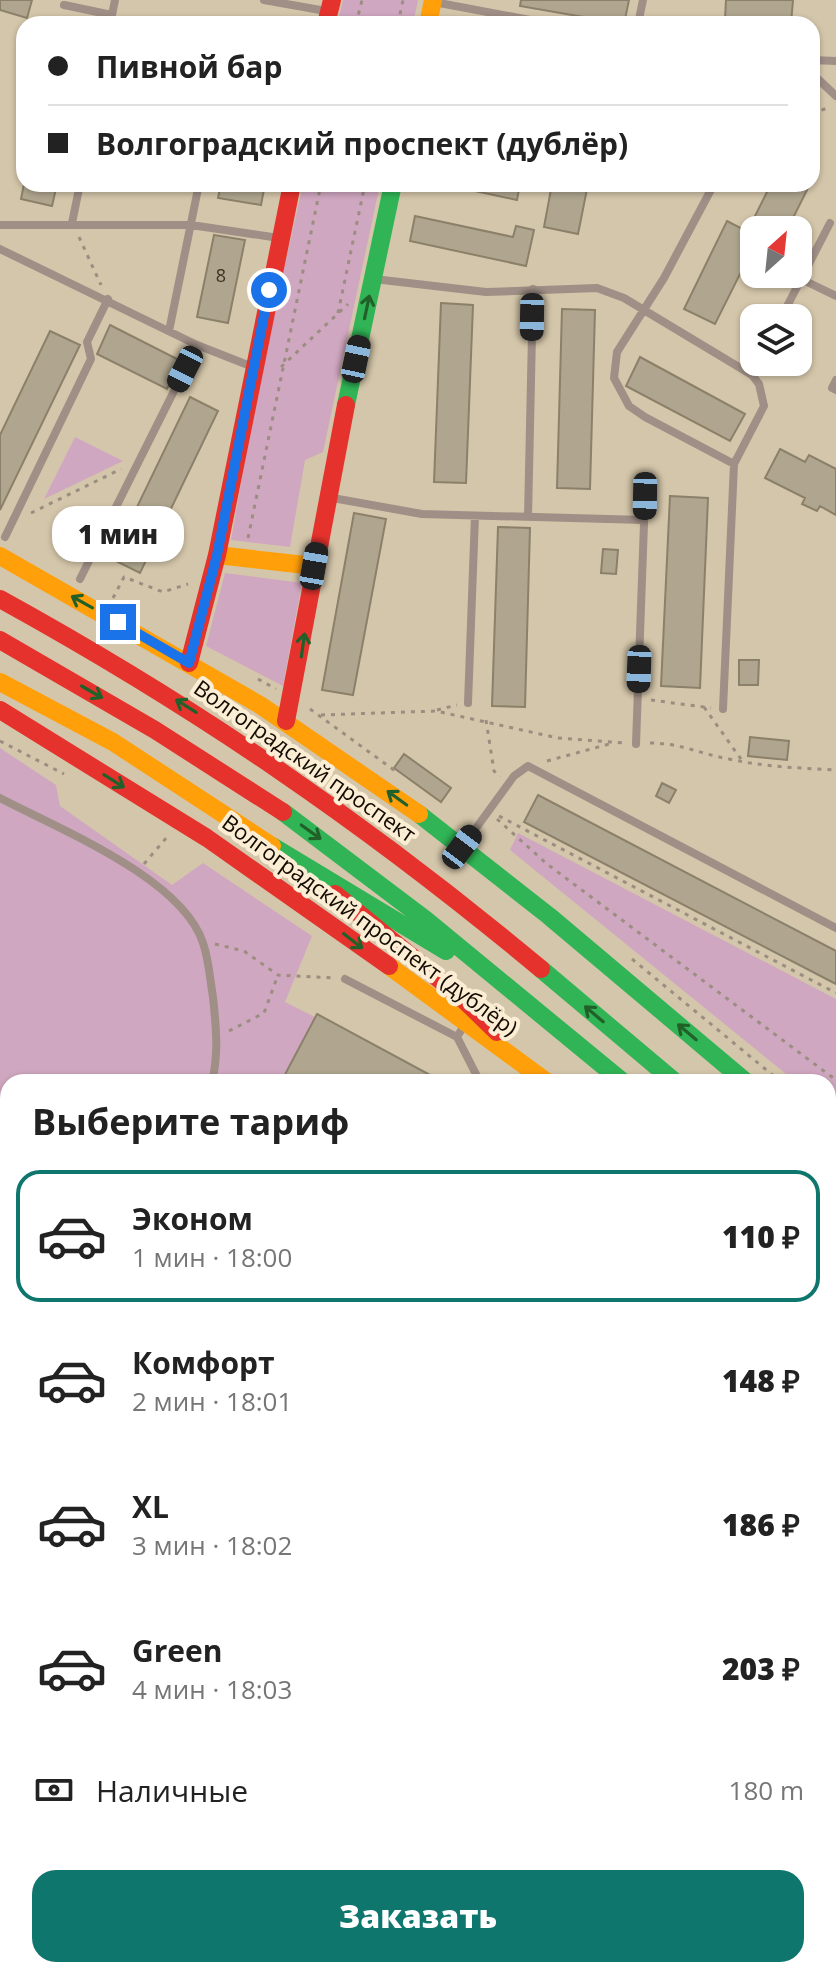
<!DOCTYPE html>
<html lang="ru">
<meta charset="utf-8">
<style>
:root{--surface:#fff;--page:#f6f6f6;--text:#222;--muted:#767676;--line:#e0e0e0;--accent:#0f766e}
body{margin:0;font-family:"Open Sans",sans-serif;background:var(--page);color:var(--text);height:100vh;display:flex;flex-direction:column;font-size:30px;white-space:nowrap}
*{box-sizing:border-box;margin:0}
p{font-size:26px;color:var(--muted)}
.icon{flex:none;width:44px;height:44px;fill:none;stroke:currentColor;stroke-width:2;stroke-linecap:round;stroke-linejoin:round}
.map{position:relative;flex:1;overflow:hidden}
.drawer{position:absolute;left:0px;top:1074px;width:836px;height:904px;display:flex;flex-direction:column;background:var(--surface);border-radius:24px 24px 0 0;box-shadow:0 2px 6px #0004}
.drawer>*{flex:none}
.hud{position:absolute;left:16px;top:16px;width:804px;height:176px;border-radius:24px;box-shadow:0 2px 6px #0004;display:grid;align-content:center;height:176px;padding:0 32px;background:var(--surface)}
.needle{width:52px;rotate:27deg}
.tools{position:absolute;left:740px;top:216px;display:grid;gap:16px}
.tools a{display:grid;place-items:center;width:72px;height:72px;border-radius:16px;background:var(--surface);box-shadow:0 2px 6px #0004;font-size:40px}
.end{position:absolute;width:36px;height:36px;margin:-18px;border:10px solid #1a73e8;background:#fff;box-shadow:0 0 0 4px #fff}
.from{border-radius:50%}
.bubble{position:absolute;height:56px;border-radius:24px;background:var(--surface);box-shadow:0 2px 6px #0004;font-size:26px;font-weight:800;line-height:56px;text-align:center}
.car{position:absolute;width:24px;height:48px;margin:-24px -12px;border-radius:10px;box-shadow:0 0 6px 2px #0007;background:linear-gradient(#222 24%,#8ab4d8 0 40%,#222 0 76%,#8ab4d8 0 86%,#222 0)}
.hud b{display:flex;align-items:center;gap:28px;height:76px;font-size:30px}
.hud b+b{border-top:2px solid var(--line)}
.hud i{width:20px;height:20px;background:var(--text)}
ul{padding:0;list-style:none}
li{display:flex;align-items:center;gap:24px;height:132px;margin:0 16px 12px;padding:0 16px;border:4px solid transparent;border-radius:24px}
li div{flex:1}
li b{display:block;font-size:30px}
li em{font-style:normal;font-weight:800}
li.current{border-color:var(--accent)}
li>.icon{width:72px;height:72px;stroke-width:1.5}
h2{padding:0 32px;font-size:36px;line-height:96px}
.pay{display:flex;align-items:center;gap:20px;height:88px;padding:0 32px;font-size:30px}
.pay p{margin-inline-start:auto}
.button{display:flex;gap:16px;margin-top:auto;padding:16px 32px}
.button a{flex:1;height:92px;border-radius:24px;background:var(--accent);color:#fff;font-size:32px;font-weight:800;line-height:92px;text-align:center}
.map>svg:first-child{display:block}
.green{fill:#d0a7c0}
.building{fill:#b0a68f;stroke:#8b806a;stroke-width:2}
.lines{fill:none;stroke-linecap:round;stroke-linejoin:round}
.path{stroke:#9b8e81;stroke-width:3;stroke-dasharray:4 6;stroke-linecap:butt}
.lane{stroke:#9f8f86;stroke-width:8}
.street{stroke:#9f8f86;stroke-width:16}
.fast{stroke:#30b455;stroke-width:18}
.slow{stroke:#ff9f0a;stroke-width:18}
.jam{stroke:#e5322d;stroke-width:18}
.oneway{stroke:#22602a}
.route{stroke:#1a73e8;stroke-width:10}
.labels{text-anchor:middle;stroke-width:8;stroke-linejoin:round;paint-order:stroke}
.number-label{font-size:18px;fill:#3b3224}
.street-label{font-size:22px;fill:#140b00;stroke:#fbeed5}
</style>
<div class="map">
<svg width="836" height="1978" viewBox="0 0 836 1978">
<rect width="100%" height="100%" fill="#d4c6aa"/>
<path class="green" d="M 343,0 L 418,0 L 413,24 L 337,24 Z
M 303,184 L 380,184 L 323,452 L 305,460 L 290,547 L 231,540 L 260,376 Z
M 75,437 L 123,461 L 44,499 Z
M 225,573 L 302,583 L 283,686 L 206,646 Z
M 0,748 L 56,785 L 60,806 L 172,885 L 203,863 L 312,936 L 285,1002 L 315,1017 L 317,1014 L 443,1082 L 8,1082 L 8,1677 L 0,1676 Z
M 518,833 L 836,999 L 836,1114 L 828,1108 L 828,1082 L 796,1082 L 510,850 Z
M 828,1366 L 836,1373 L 836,1470 L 828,1470 Z"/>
<path class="building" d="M 0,0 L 32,0 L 27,18 L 0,10 Z
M 521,0 L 629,0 L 624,24 L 520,6 Z
M 726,0 L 793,0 L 791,24 L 725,19 Z
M 24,184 L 57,184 L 52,206 L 21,199 Z
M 221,184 L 265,184 L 261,205 L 218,198 Z
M 470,184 L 520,184 L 517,200 L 470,190 Z
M 552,184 L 588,184 L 578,234 L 544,227 Z
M 771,184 L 810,184 L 787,230 L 748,230 Z
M 415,216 L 513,237 L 516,226 L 534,230 L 526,266 L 410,241 Z
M 727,221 L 754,235 L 754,246 L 715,324 L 684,309 Z
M 214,235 L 245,240 L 228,323 L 197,317 Z
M 441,303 L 473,305 L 466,483 L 434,482 Z
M 562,309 L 595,310 L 590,489 L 557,488 Z
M 110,325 L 181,361 L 167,389 L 97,354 Z
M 50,331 L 80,345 L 0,510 L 0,435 Z
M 640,357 L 745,414 L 730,441 L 626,386 Z
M 190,397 L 218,411 L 140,573 L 112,559 Z
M 780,449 L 805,462 L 809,455 L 836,469 L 836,515 L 820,506 L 817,511 L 802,504 L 805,498 L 765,478 Z
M 670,496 L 708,498 L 700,688 L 661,686 Z
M 354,513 L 386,519 L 353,695 L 322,690 Z
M 498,527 L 530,528 L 525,707 L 492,706 Z
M 603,549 L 618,550 L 616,574 L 601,573 Z
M 739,660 L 759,660 L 758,685 L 739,685 Z
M 750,737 L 789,741 L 787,760 L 748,756 Z
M 404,754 L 451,788 L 441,802 L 394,768 Z
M 662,783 L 676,790 L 669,803 L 656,796 Z
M 538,795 L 836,951 L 836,984 L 524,822 Z
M 317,1014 L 443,1082 L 281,1082 Z"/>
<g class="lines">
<path class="path" d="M 356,24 L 362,0
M 398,24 L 403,0
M 812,113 L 831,107
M 79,237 L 101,285
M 338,313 L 365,184
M 281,367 L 348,304
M 31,513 L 121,469
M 248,538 L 321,184
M 113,598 L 124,577 L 163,592 L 188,584
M 258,679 L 276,689
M 651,700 L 711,708
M 704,707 L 743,762
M 310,709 L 398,773
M 437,710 L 457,705
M 321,715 L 436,711 L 558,738 L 626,743
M 486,720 L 494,771 L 500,777
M 0,741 L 64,774
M 650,743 C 681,743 700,754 729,759 C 765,767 800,768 836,770
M 547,761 L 613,743
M 499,816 L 836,993
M 497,819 L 547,864 L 836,1080
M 144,864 L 167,837
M 215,944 L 244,951 L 278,975 L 335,978
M 632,959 L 781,1082
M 229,1031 L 264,1013 L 278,975
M 828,1121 L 836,1128
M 828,1353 L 836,1360
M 828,1836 L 836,1836
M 729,1978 L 729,1970"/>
<path class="lane" d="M 264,0 L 326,11
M 434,2 L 551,24
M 64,5 L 112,15 L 115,0
M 638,24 L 643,0
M 812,60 L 836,61
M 812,66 L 817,78 L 836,96
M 714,184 L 664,278 L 617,352 L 614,378 L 629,406 L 645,417 L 734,464
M 72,223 L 80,184
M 0,225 L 191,225 L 279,238
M 0,249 L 197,345 L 253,367
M 374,279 L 486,292 L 597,288 L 624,298 L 752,375 L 759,384 L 764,406 L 734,464 L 723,709
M 801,279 L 836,296
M 781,318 L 830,223
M 169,331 L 199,184
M 752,375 L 758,362
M 836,380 L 832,388 L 836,390
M 327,497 L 422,514 L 644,520
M 528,517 L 533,289
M 5,537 L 91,359 L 87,342 L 108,299
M 80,579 L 197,345
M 468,703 L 475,516
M 636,744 L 645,496
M 0,798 C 59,829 182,878 203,943 C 209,960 210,980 213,997 C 216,1026 219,1053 212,1082
M 463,846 L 514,776 L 528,766 L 836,928
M 345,979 L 457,1037 L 465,1024
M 457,1037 L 480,1082
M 0,1234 L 8,1238
M 0,1259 L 8,1244
M 828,1396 L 832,1399
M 828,1509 L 836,1509
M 828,1601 L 836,1601
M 2,1690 L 4,1789
M 828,1815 L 836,1815
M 0,1836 L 8,1835
M 0,1931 L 8,1930
M 181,1970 L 185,1978
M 280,1978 L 281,1970
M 357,1978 L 357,1970
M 492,1978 L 493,1970
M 617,1978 L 618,1970
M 834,1978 L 836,1957"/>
<path class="street" d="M 828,1723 L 836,1723"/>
<path class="fast" d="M 346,405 L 393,184
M 283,812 L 426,920 L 623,1082
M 419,814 L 549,916 L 746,1082
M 272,846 L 446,951
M 541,969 L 675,1082
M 828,1150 L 836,1157
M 828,1316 L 836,1323"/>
<path class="slow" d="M 428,24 L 433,0
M 217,555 L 314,566
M 0,556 L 260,705 L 419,814
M 0,682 L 113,742 L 272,846
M 389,966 L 547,1082
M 828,1210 L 836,1216
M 0,1788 L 8,1801
M 101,1970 L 105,1978"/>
<path class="jam" d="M 326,24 L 332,0
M 0,599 C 198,708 367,824 541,969
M 0,640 L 155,730 L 283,812
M 189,663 L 217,555 L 292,184
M 0,710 L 207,838 L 389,966
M 286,721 L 346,405
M 335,894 L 462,998 L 497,1032
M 828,1253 L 836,1260"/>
</g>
<defs><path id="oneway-shaft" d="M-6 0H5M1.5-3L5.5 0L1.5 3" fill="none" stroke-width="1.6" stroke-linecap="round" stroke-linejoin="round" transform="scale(2)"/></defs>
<g class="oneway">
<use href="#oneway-shaft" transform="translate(367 307) rotate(-78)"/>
<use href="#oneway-shaft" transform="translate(82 602) rotate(-151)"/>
<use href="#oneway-shaft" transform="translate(303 645) rotate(-82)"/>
<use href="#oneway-shaft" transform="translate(92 692) rotate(30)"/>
<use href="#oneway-shaft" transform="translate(186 706) rotate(-148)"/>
<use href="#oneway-shaft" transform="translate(114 781) rotate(32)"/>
<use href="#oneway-shaft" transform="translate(397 798) rotate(-144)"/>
<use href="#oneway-shaft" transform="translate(311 832) rotate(36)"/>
<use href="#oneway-shaft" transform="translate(353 941) rotate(38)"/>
<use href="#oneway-shaft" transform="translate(594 1014) rotate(-140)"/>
<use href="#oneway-shaft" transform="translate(687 1032) rotate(-140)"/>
</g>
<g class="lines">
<path class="route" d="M 118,622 L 189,663 L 217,555 L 269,290"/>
</g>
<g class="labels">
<g class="number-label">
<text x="221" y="282">8</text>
</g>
<g class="street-label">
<text transform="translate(305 761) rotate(35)" y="8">Волгоградский проспект</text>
<text transform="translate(370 925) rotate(36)" y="8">Волгоградский проспект (дублёр)</text>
</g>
</g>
</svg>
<div class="tools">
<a><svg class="needle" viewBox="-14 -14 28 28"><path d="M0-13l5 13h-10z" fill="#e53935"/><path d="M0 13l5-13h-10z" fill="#767676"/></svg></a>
<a><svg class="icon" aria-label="layers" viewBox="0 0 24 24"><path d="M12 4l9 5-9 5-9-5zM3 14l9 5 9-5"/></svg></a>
</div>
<i class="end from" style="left:269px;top:290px"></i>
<i class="end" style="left:118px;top:622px"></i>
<div class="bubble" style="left:52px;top:506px;width:132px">1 мин</div>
<i class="car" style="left:532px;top:317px;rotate:181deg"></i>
<i class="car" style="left:356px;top:359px;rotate:12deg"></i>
<i class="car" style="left:185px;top:369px;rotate:207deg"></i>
<i class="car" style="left:645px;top:496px;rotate:181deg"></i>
<i class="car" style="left:314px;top:566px;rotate:10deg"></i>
<i class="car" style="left:639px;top:669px;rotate:182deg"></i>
<i class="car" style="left:462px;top:847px;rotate:37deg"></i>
<div class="hud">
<b><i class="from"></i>Пивной бар</b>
<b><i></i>Волгоградский проспект (дублёр)</b>
</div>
<section class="drawer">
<h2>Выберите тариф</h2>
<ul>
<li class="current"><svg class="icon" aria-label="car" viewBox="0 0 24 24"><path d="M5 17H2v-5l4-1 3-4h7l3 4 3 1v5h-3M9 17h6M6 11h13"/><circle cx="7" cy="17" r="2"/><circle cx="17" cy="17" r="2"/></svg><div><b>Эконом</b><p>1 мин · 18:00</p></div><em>110 ₽</em></li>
<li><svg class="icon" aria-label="car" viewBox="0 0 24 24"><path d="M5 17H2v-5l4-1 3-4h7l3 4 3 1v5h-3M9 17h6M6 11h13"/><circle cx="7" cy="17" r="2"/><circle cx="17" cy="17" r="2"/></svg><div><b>Комфорт</b><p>2 мин · 18:01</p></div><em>148 ₽</em></li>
<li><svg class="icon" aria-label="car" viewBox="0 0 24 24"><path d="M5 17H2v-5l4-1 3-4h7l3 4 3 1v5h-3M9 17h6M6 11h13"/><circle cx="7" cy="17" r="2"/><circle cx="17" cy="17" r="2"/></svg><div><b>XL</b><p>3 мин · 18:02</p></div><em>186 ₽</em></li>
<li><svg class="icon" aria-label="car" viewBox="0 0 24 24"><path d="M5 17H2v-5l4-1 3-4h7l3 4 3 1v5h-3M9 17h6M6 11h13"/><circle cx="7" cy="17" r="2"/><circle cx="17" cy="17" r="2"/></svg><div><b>Green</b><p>4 мин · 18:03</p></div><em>203 ₽</em></li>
</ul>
<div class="pay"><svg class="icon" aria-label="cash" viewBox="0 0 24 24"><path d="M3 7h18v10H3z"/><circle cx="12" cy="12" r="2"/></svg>Наличные<p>180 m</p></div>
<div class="button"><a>Заказать</a></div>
</section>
</div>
